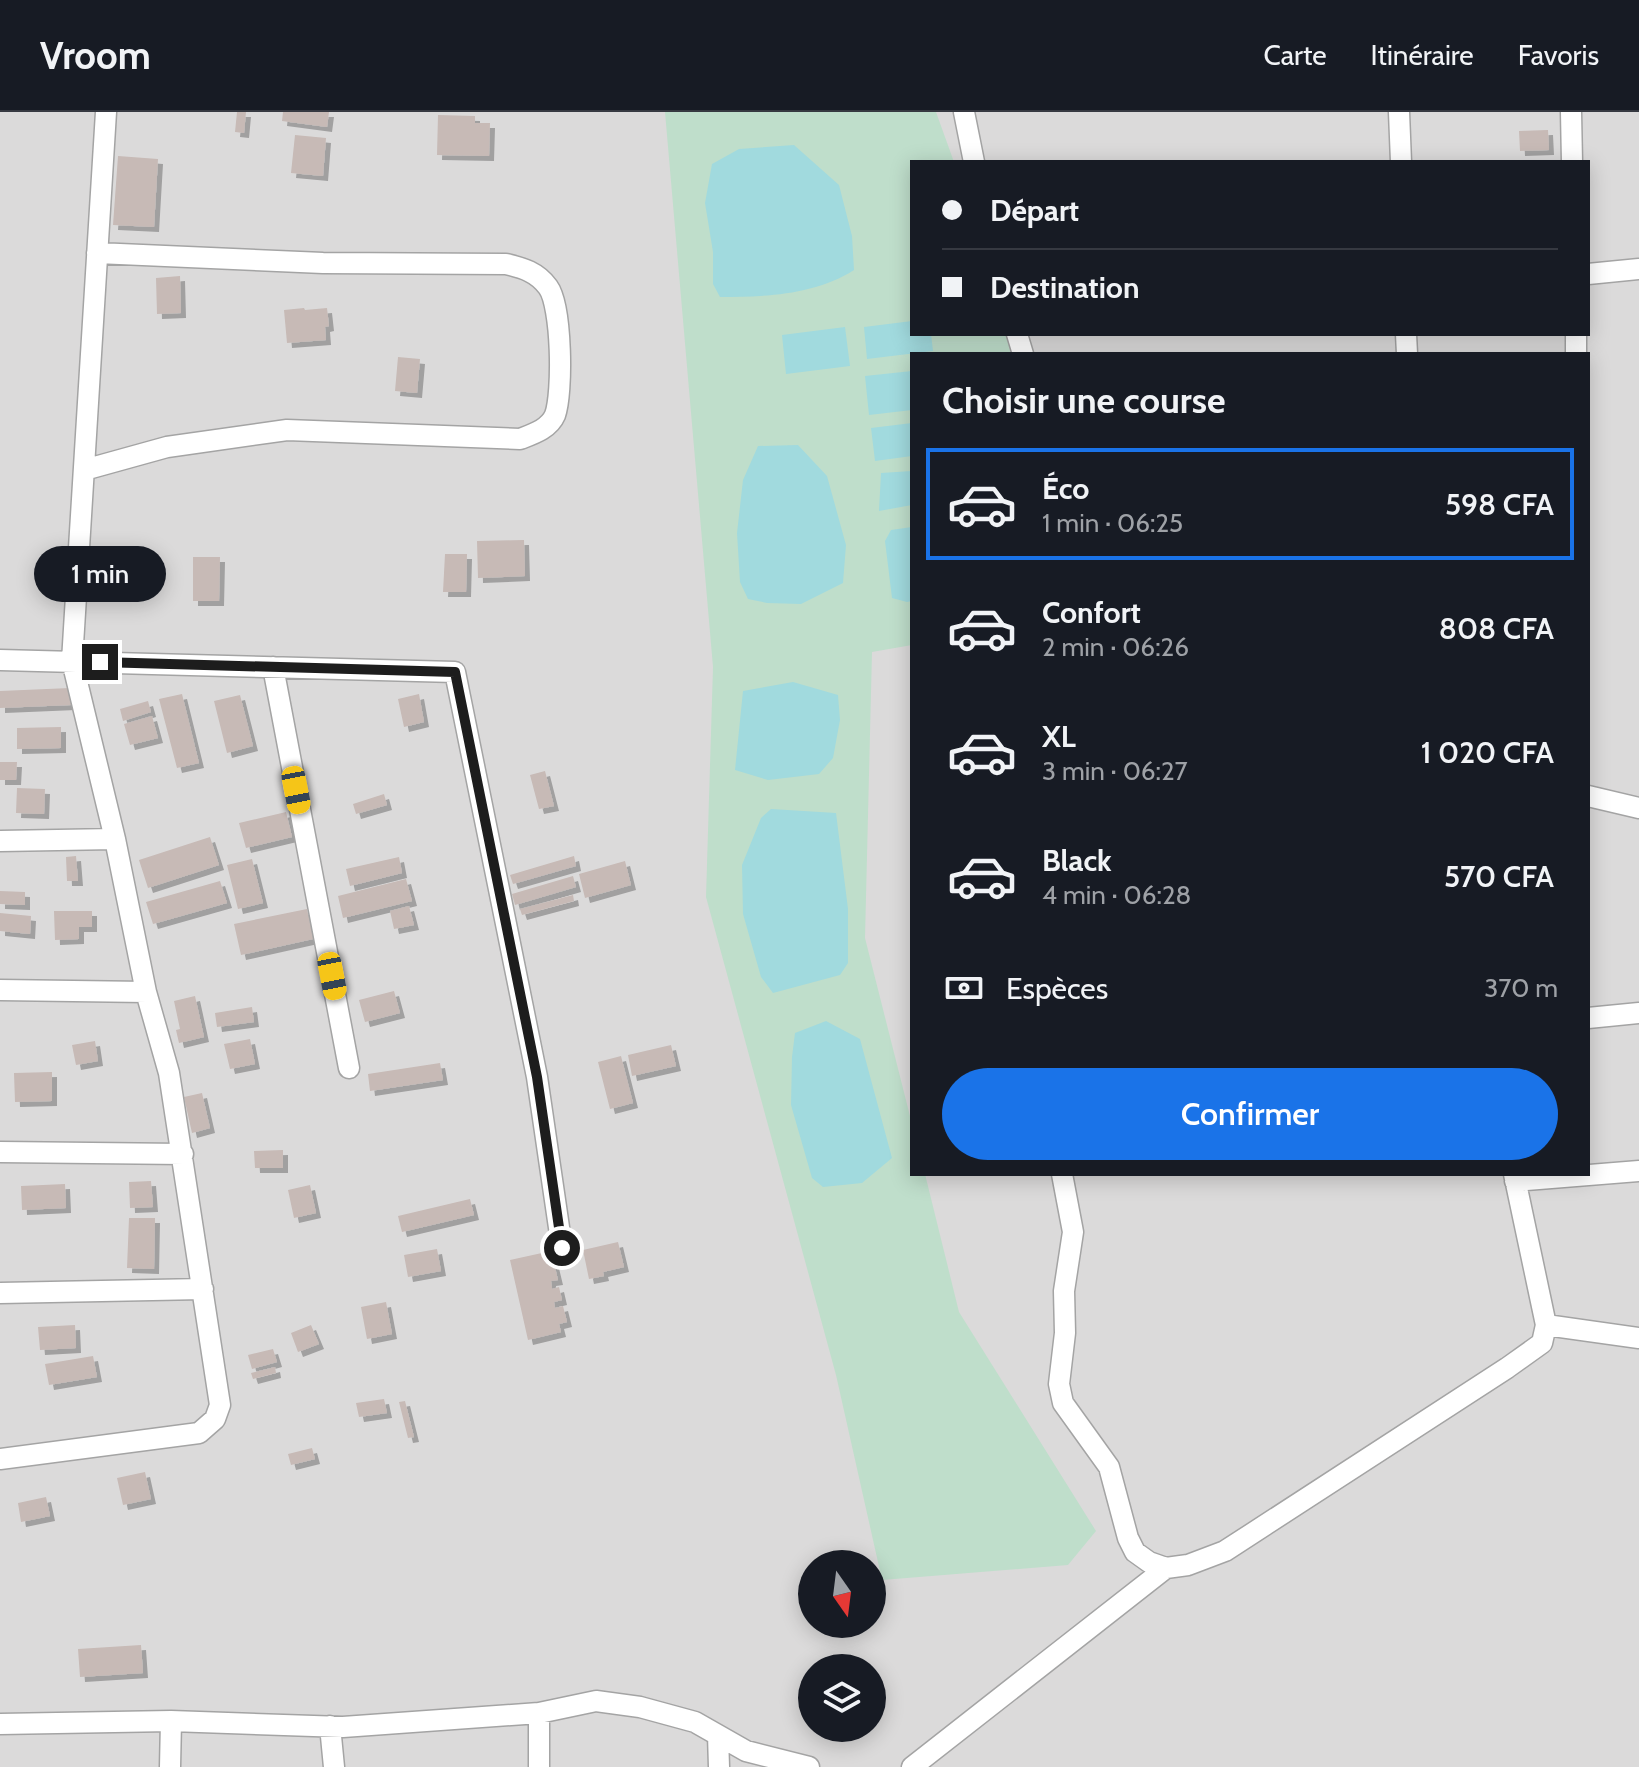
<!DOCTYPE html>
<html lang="fr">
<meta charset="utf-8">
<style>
:root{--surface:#171b24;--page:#20242c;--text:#f1f3f6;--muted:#9ea1a6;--line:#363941;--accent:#1a73e8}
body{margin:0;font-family:Cabin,sans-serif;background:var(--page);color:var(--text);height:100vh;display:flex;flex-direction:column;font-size:30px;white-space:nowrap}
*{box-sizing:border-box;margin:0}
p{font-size:26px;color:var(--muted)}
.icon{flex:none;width:44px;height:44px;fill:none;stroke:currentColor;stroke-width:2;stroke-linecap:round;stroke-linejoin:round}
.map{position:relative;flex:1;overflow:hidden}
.drawer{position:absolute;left:910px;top:240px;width:680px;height:824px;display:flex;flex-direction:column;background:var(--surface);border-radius:0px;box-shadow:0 4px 20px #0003}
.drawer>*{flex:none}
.hud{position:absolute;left:910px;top:48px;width:680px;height:176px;border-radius:0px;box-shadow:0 4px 20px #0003;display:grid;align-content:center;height:176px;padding:0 32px;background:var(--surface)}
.needle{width:52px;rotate:166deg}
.fabs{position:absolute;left:798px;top:1438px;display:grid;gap:16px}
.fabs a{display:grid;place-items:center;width:88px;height:88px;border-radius:50%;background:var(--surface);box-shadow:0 4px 20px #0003;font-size:40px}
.end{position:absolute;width:36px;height:36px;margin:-18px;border:10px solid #1d1d1d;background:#fff;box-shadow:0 0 0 4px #fff}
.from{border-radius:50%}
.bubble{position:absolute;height:56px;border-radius:28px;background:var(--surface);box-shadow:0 4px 20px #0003;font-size:26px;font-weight:600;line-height:56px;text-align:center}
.car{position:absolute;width:24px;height:48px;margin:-24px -12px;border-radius:10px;box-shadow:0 0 6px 2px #0007;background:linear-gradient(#f5c518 24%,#345 0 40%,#f5c518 0 76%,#345 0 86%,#f5c518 0)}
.hud b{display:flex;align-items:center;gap:28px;height:76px;font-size:30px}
.hud b+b{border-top:2px solid var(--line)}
.hud i{width:20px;height:20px;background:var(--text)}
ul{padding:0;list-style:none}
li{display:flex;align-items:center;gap:24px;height:112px;margin:0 16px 12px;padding:0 16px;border:4px solid transparent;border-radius:0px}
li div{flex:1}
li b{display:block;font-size:30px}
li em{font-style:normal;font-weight:600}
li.current{border-color:var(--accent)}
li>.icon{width:72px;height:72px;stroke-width:1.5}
h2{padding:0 32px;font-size:36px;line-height:96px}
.pay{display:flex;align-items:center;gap:20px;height:88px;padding:0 32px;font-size:30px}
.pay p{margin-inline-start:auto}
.cta{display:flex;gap:16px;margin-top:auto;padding:16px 32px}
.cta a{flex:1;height:92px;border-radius:48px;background:var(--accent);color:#fff;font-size:32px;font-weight:600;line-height:92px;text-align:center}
header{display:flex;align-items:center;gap:48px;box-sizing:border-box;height:112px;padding:0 40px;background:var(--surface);border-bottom:2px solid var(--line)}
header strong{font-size:38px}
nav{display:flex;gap:44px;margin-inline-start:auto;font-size:28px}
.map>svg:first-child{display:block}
.residential{fill:#dbdada;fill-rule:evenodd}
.wetland{fill:#bfdecb}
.water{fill:#a1dade}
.building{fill:#c7bab6;filter:url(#shadow)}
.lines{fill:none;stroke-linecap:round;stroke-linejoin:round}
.street-casing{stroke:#a4a4a4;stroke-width:23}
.street{stroke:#fff;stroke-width:20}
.route{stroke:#1d1d1d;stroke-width:10}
</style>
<header>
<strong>Vroom</strong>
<nav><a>Carte</a><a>Itinéraire</a><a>Favoris</a></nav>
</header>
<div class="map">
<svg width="1639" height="1655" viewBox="0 0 1639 1655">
<defs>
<filter id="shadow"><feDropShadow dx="5" dy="5" stdDeviation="0" flood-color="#0004"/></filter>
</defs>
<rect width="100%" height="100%" fill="#efe9e3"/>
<path class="residential" d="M 0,0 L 1639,0 L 1639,1655 L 0,1655 ZM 912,50 L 1588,50 L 1588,222 L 912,222 ZM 912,242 L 1588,242 L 1588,1062 L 912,1062 ZM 812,1452 L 872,1452 L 872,1512 L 812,1512 ZM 812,1556 L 872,1556 L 872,1616 L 812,1616 Z"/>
<path class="wetland" d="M 665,0 L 936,0 L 954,50 L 912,50 L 912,222 L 1006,222 L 1011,242 L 912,242 L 912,533 L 872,540 L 865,826 L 912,1012 L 912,1062 L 925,1062 L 959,1200 L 1096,1419 L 1068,1453 L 882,1468 L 836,1263 L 706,785 L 713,555 Z"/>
<path class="water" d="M 794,33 L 839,73 L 852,124 L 854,158 C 815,183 765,185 720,185 L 713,172 L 713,140 L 705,91 L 712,52 L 739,37 Z
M 912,209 L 912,222 L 931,222 L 933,239 L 867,247 L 864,215 Z
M 845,215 L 850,254 L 786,262 L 782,223 Z
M 912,259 L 912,298 L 869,303 L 865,264 Z
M 912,311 L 912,344 L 875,349 L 871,316 Z
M 798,333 L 827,364 L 846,433 L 843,471 L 801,492 L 767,491 L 748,487 L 740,470 L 737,421 L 743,368 L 758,334 Z
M 912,359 L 912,393 L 879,399 L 881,361 Z
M 912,415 L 912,489 L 907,490 L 892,486 L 885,429 L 891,418 Z
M 793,570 L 838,583 L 840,608 L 833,646 L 819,662 L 768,668 L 735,658 L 743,579 Z
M 771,697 L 836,701 L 848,797 L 848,851 L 840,863 L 773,881 L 761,865 L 743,802 L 742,753 L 761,706 Z
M 826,909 L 860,927 L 892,1046 L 862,1071 L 823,1075 L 812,1066 L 791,993 L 792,945 L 795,921 Z"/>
<path class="building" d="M 237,0 L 246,0 L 244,21 L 235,20 Z
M 283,0 L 329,0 L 327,15 L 282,9 Z
M 438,3 L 475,4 L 475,11 L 490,11 L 489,44 L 437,43 Z
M 1548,18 L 1549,38 L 1520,39 L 1519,19 Z
M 295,23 L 326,26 L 323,64 L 291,61 Z
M 118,44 L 158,47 L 154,115 L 113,113 Z
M 180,164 L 181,201 L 157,202 L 156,166 Z
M 304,196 L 305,198 L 327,196 L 329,214 L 325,215 L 326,228 L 287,231 L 284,198 Z
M 398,245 L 420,247 L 417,281 L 395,279 Z
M 524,428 L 525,464 L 478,466 L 477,429 Z
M 445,442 L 467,442 L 466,480 L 443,480 Z
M 193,445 L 220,445 L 219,489 L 193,489 Z
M 70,576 L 71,593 L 0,596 L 0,579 Z
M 182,582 L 199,651 L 177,656 L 159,587 Z
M 419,582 L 424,610 L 404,615 L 398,587 Z
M 240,583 L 253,634 L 227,641 L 214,589 Z
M 148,589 L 151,600 L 123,609 L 120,597 Z
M 152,604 L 158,626 L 130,633 L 124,612 Z
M 61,615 L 61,636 L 17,637 L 17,616 Z
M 0,650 L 17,650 L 16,668 L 0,668 Z
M 545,659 L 554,694 L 539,697 L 530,663 Z
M 17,676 L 45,677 L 44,702 L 16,701 Z
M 384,682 L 387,693 L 356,702 L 353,692 Z
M 286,700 L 292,725 L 246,736 L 239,711 Z
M 210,725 L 219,753 L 148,776 L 139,748 Z
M 76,744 L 78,769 L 67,769 L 66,745 Z
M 574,744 L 576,754 L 513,772 L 510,763 Z
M 399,745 L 402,761 L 350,774 L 346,757 Z
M 252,747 L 263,791 L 238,797 L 227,753 Z
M 625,749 L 631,773 L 585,786 L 579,762 Z
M 573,764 L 576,775 L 515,793 L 512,782 Z
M 406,767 L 412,789 L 343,806 L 338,784 Z
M 220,769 L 227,791 L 153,812 L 146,790 Z
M 0,779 L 25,780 L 25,793 L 0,792 Z
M 573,783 L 574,789 L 522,803 L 520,797 Z
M 409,794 L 414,813 L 394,817 L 390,799 Z
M 307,797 L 313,827 L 241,843 L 234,812 Z
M 54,799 L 92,799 L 92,815 L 79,815 L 79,827 L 55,828 Z
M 0,801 L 31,804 L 30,822 L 0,819 Z
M 394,879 L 400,901 L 365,910 L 359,888 Z
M 195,884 L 204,925 L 179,931 L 176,918 L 180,917 L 174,889 Z
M 252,895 L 254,910 L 217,915 L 215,901 Z
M 250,927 L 255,952 L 230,957 L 224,932 Z
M 95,929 L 98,949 L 76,953 L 72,933 Z
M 671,933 L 676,954 L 632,964 L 628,943 Z
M 621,944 L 633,991 L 610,997 L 598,950 Z
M 440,951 L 443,968 L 370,979 L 368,962 Z
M 52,960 L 52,989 L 15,990 L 14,961 Z
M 202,981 L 210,1016 L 192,1021 L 184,985 Z
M 283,1038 L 283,1056 L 255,1056 L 254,1039 Z
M 151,1069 L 153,1095 L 130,1096 L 129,1070 Z
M 65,1072 L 66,1096 L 22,1098 L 21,1074 Z
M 310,1073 L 316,1101 L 294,1106 L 288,1078 Z
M 470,1087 L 474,1103 L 402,1120 L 398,1104 Z
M 129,1106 L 155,1106 L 154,1157 L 127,1156 Z
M 618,1130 L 624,1155 L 603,1160 L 604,1164 L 589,1167 L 583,1138 Z
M 437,1137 L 441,1159 L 408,1165 L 404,1143 Z
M 551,1139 L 558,1168 L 551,1169 L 552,1177 L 559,1175 L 562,1188 L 554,1190 L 555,1196 L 563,1194 L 567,1210 L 559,1212 L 561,1220 L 528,1228 L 510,1148 Z
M 386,1190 L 392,1222 L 367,1227 L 361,1195 Z
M 75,1213 L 76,1236 L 40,1238 L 38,1215 Z
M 311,1213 L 319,1232 L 298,1240 L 291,1221 Z
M 273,1237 L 277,1250 L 252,1257 L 248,1243 Z
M 93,1244 L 97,1265 L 49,1273 L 45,1252 Z
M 275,1255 L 276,1261 L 253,1267 L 251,1261 Z
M 384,1287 L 387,1301 L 359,1305 L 356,1291 Z
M 405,1289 L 414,1325 L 408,1326 L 399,1290 Z
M 312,1336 L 315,1347 L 291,1353 L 288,1342 Z
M 145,1360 L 151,1387 L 123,1393 L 117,1366 Z
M 46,1385 L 50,1404 L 21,1410 L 18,1391 Z
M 141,1533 L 143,1561 L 80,1565 L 78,1537 Z"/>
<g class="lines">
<defs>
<path id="street" d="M 964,0 L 974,50
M 1399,0 L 1401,50
M 1571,0 L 1572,50
M 1588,162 L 1639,157
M 1017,222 L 1023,242
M 1406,222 L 1407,242
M 1576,222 L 1576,242
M 84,358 L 167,335 L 287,318 L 520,327 C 533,322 549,317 555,303 C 563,281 562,194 548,175 C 537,160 523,156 506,152 L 323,151 L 97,141
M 0,548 L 455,560 L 537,965 L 562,1136
M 273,555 L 349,956
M 1588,684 L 1639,696
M 0,729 L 115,727
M 0,878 L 146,880
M 1588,906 L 1639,901
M 0,1040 L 183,1042
M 1062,1062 L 1073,1120 L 1064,1179 L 1065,1221 L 1059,1272 L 1063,1291 L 1109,1355 L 1128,1426 L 1135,1440 L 1149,1450 L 1166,1456 L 1188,1453 L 1225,1439 L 1507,1256 L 1542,1231 L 1546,1213 L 1514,1062
M 1515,1069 L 1639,1059
M 0,1181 L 203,1177
M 1546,1213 L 1639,1226
M 0,1347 L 199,1321 L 215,1307 L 220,1293 L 169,961 L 146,880 L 115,727 L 72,549 L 106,0
M 0,1612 L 171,1609 L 343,1615 L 539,1601 L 596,1589 L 640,1595 L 695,1610 L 746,1639 L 809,1655
M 330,1614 L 334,1655
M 718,1623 L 719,1655
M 170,1655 L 171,1609
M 539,1655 L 539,1601
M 912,1655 L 1166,1456"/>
</defs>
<use href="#street" class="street-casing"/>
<use href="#street" class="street"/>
</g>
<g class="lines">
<path class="route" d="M 100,550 L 455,560 L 537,965 L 562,1136"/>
</g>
</svg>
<div class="fabs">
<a><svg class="needle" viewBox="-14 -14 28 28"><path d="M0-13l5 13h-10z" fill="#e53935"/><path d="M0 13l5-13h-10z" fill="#9ea1a6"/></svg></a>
<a><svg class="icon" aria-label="layers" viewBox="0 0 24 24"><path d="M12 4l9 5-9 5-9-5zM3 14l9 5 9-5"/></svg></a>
</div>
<i class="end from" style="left:562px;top:1136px"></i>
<i class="end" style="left:100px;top:550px"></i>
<div class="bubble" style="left:34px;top:434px;width:132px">1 min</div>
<i class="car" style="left:296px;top:678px;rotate:169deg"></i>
<i class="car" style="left:332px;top:864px;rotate:169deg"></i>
<div class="hud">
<b><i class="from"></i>Départ</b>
<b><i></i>Destination</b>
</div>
<section class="drawer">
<h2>Choisir une course</h2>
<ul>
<li class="current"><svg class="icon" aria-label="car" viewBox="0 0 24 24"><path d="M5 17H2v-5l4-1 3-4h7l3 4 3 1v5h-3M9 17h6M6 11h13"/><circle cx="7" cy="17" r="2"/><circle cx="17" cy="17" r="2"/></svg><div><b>Éco</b><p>1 min · 06:25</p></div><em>598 CFA</em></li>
<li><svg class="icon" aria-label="car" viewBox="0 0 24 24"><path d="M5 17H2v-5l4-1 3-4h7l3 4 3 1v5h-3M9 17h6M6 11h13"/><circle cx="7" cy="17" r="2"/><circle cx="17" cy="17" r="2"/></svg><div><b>Confort</b><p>2 min · 06:26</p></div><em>808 CFA</em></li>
<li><svg class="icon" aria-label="car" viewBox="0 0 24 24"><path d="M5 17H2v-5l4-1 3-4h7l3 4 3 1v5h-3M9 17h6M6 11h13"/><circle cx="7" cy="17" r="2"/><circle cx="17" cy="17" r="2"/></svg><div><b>XL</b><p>3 min · 06:27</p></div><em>1 020 CFA</em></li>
<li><svg class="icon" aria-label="car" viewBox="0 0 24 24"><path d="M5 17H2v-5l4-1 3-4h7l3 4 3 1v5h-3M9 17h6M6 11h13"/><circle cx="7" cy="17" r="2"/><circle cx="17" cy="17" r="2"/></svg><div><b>Black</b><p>4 min · 06:28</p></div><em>570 CFA</em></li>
</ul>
<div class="pay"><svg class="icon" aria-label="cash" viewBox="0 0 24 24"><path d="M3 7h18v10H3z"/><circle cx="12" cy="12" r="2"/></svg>Espèces<p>370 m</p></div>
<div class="cta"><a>Confirmer</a></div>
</section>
</div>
